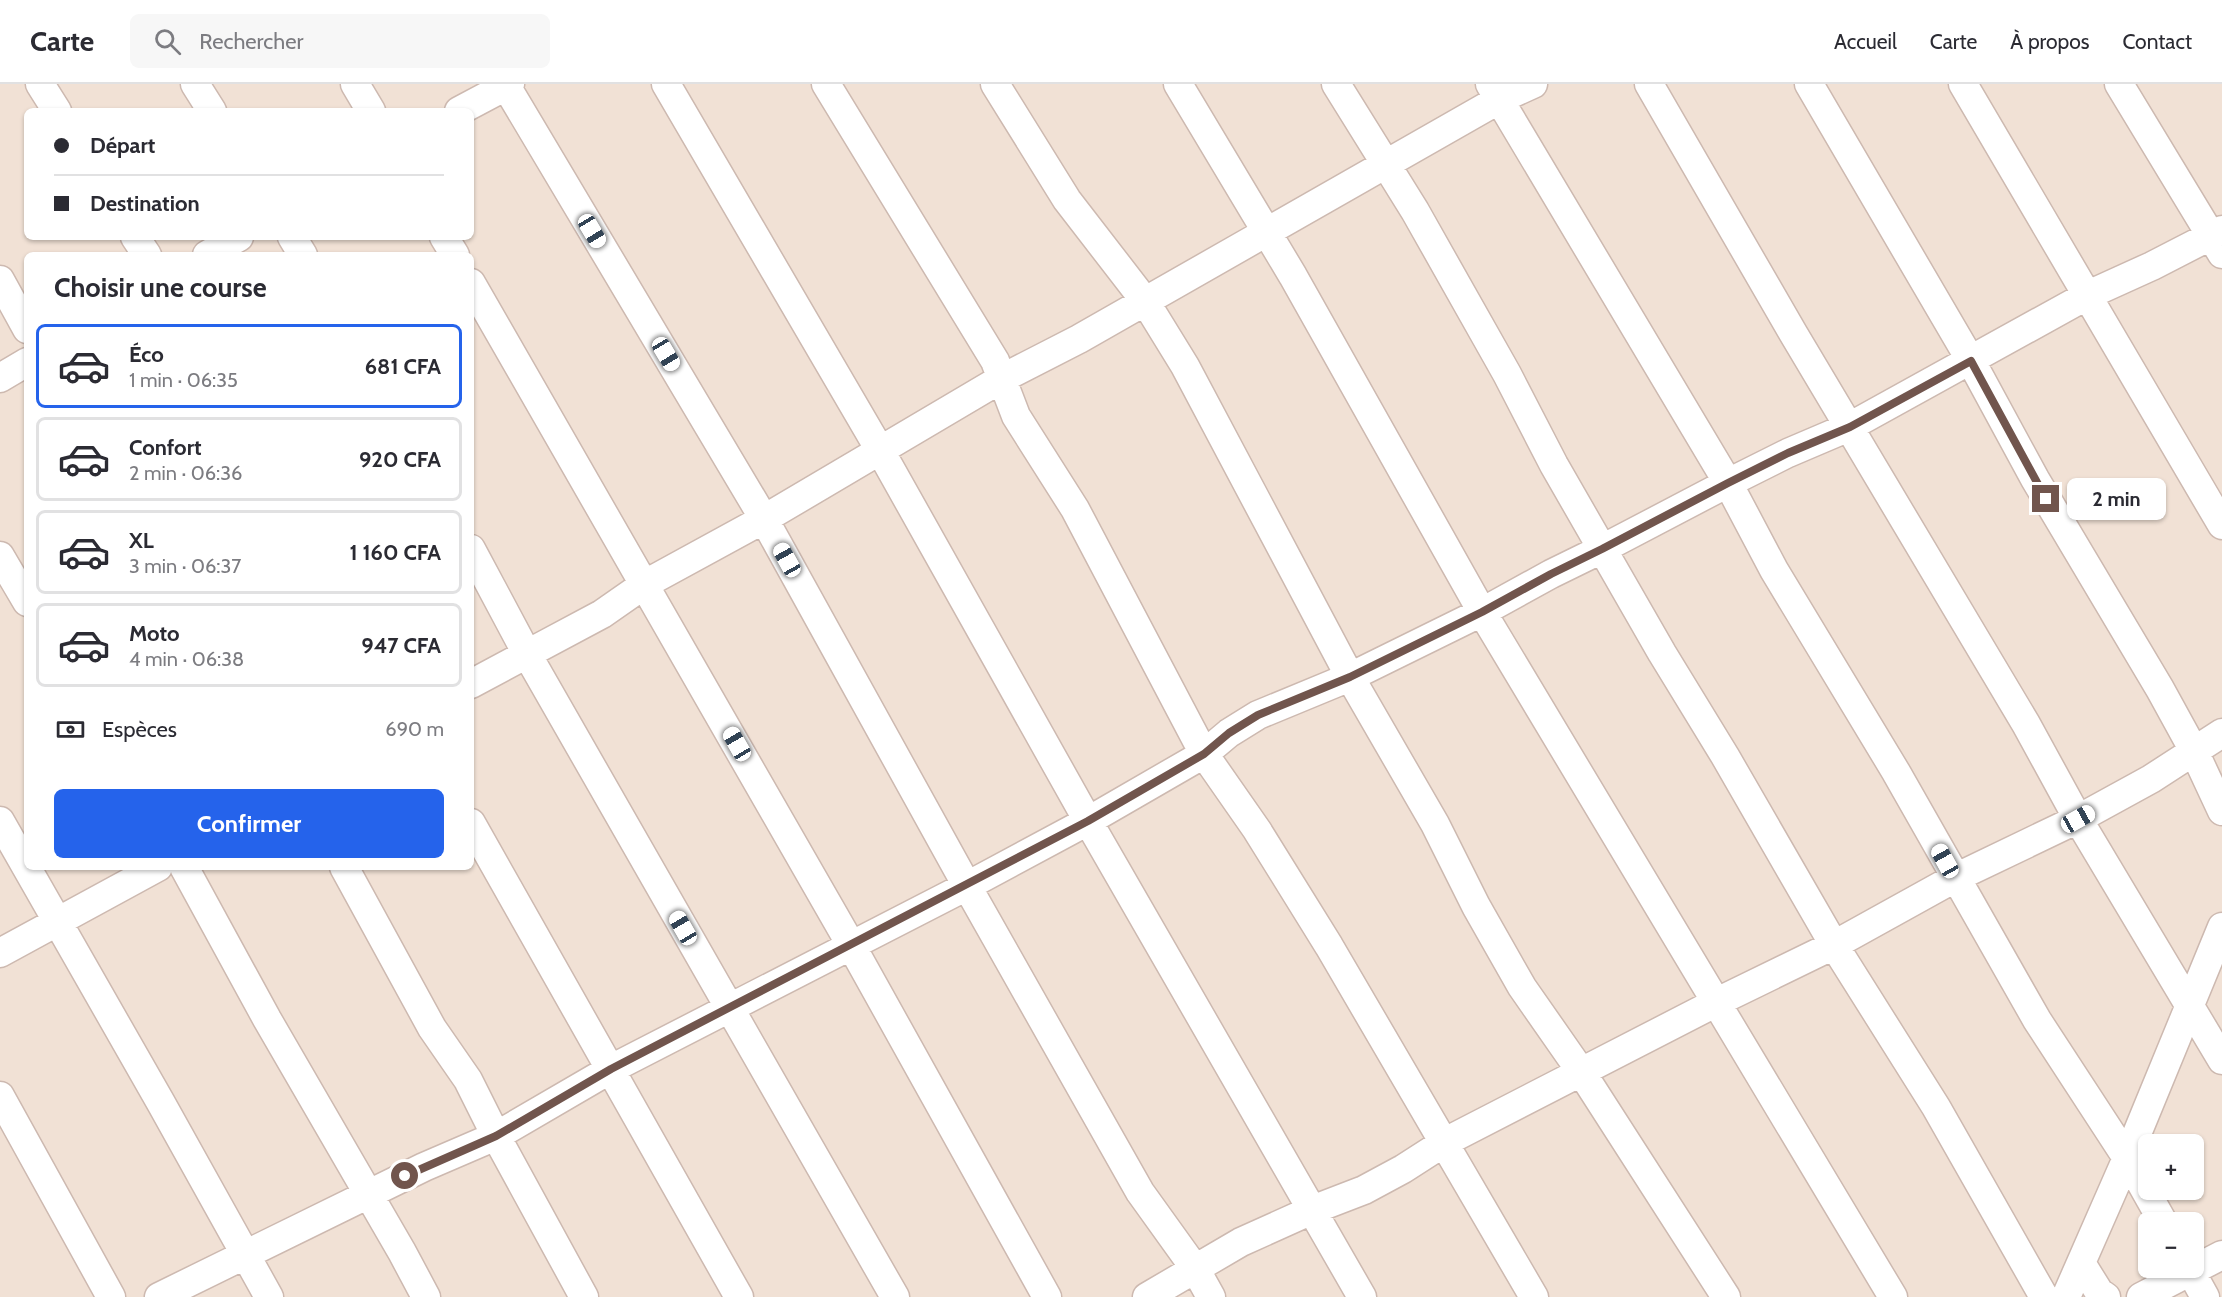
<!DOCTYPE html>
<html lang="fr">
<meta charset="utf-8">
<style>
:root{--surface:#fff;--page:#f7f7f7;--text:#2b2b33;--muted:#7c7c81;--line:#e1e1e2;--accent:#2563eb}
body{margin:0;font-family:Cabin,sans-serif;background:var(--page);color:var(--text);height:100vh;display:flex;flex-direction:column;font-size:22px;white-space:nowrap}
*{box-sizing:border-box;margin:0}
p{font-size:20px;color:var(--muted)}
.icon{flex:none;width:33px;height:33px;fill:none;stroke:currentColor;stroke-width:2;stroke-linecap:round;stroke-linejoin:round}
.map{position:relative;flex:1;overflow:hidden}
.drawer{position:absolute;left:24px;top:168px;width:450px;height:618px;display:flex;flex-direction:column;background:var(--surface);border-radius:9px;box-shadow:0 2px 4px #0004}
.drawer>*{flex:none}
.hud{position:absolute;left:24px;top:24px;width:450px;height:132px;border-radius:9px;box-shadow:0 2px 4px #0004;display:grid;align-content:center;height:132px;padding:0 30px;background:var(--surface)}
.controls{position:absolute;left:2138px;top:1050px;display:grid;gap:12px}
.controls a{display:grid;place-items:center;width:66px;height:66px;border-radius:9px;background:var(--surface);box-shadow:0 2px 4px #0004;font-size:30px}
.end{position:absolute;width:27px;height:27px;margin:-14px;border:8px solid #71554d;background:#fff;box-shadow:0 0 0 3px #fff}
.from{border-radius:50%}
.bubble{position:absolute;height:42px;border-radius:9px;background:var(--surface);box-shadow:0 2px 4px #0004;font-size:20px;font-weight:800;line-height:42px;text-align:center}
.car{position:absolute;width:18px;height:36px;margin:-18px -9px;border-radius:8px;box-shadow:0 0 4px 2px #0007;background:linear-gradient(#fff 24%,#345 0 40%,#fff 0 76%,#345 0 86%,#fff 0)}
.hud b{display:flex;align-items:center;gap:21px;height:57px;font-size:22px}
.hud b+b{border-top:2px solid var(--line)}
.hud i{width:15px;height:15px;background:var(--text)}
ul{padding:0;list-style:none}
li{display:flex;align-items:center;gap:18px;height:84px;margin:0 12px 9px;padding:0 18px;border:3px solid var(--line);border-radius:9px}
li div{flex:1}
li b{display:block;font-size:22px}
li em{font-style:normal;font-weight:800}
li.active{border-color:var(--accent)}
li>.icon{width:54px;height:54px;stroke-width:1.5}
h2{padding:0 30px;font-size:27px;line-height:72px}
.pay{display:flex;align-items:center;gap:15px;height:66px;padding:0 30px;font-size:22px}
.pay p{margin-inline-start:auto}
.cta{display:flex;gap:12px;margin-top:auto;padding:12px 30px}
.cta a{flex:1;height:69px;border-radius:9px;background:var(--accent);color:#fff;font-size:24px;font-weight:800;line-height:69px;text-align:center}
header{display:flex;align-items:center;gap:36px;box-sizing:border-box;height:84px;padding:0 30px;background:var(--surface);border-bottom:2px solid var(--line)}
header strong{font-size:28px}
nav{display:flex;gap:33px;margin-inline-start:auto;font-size:21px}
.search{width:420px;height:54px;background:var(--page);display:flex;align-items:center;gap:15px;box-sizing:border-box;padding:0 21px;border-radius:9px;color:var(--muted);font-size:22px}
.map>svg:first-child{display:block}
.residential{fill:#f1e1d5;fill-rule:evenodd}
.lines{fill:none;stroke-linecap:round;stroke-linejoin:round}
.minor-casing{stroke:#cdb9b0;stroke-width:31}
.minor{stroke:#fff;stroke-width:28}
.route{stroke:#71554d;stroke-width:8}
</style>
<header>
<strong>Carte</strong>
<div class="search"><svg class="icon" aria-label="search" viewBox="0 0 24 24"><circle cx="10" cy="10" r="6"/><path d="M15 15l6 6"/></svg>Rechercher</div>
<nav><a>Accueil</a><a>Carte</a><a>À propos</a><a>Contact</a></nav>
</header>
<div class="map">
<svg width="2222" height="1213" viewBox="0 0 2222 1213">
<rect width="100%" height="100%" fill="#faf0e6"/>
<path class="residential" d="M 0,0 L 2222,0 L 2222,1213 L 0,1213 ZM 27,27 L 471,27 L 471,153 L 27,153 ZM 27,171 L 471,171 L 471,783 L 27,783 ZM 2148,1060 L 2193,1060 L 2193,1106 L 2148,1106 ZM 2148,1138 L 2193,1138 L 2193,1184 L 2148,1184 Z"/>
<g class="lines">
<defs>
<path id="minor" d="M 40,0 L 57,27
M 195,0 L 212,27
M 355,0 L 371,27
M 505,0 L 764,435 L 967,802 L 1140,1108 L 1196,1186 L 1211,1213
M 666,0 L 881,368 L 1088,737 L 1362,1213
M 826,0 L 995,277 L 1016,332 L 1075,425 L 1204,670 L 1257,746 L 1329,862 L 1534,1213
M 995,0 L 1067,116 L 1145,217 L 1185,282 L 1350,593 L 1435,740 L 1476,822 L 1522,903 L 1582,989 L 1726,1213
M 1178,0 L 1293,192 L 1482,528 L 1893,1213
M 1336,0 L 1415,127 L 1507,290 L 1554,381 L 1662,569 L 1725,672 L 1834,861 L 1936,1023 L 2044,1213
M 1490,0 L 1728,399 L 1774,486 L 1896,688 L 2037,936 L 2127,1074 L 2163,1138
M 1649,0 L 1793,249 L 2026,640 L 2078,735 L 2222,976
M 1809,0 L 1971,277 L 2035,395 L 2160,605 L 2194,667 L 2222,727
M 1963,0 L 2222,441
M 2119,0 L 2222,170
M 459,27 L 510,0
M 135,153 L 147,171
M 292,153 L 303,171
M 444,153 L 455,171
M 207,171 L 239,153
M 0,196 L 27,245
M 471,199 L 851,861 L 1047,1213
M 0,294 L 27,278
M 471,465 L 527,570 L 895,1213
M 0,472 L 27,518
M 471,600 L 602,530 L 645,500 L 764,435 L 1001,295 L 1079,255 L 1500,15 L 1533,0
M 0,737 L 161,1019 L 269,1213
M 471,739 L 739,1213
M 184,783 L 267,935 L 402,1168 L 426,1213
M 344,783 L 432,944 L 468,996 L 496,1052 L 584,1213
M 0,869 L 158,783
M 0,1012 L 111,1213
M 2081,1179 L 2099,1208 L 2106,1213
M 2189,1184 L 2205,1213
M 159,1213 L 424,1083 L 496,1052 L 611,985 L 967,802 L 1088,737 L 1204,670 L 1229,649 L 1258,631 L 1350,593 L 1482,528 L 1551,490 L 1602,465 L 1728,399 L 1788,369 L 1849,343 L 2088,211 L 2152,182 L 2222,146
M 1147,1213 L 1241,1158 L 1312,1126 L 1364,1106 L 1403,1085 L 1445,1058 L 1717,918 L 1834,861 L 1955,794 L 2078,735 L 2151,695 L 2222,649
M 2066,1213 L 2127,1074 L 2222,843
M 2141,1213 L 2222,1171"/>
</defs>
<use href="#minor" class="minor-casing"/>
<use href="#minor" class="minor"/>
</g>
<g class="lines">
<path class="route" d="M 405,1092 L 496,1052 L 611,985 L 1088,737 L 1204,670 L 1229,649 L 1258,631 L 1350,593 L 1482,528 L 1551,490 L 1602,465 L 1728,399 L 1788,369 L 1850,343 L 1971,277 L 2046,415"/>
</g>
</svg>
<div class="controls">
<a>+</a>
<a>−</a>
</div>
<i class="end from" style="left:405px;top:1092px"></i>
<i class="end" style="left:2046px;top:415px"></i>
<div class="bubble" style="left:2067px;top:394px;width:99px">2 min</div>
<i class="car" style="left:592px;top:147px;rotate:149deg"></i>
<i class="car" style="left:666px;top:270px;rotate:149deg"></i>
<i class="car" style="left:787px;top:476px;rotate:331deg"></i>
<i class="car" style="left:737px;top:660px;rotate:330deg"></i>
<i class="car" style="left:2078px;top:735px;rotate:61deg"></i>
<i class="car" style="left:1945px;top:777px;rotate:331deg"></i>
<i class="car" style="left:683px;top:844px;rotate:330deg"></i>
<div class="hud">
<b><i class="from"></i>Départ</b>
<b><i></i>Destination</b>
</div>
<section class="drawer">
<h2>Choisir une course</h2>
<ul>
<li class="active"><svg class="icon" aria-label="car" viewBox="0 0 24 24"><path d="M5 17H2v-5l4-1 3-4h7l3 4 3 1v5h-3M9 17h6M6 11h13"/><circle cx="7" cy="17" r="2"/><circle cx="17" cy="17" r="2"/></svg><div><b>Éco</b><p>1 min · 06:35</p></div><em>681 CFA</em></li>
<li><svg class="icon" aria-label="car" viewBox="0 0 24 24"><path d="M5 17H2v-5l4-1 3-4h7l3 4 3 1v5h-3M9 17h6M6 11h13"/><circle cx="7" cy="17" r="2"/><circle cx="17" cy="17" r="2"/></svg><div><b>Confort</b><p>2 min · 06:36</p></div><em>920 CFA</em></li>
<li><svg class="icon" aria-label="car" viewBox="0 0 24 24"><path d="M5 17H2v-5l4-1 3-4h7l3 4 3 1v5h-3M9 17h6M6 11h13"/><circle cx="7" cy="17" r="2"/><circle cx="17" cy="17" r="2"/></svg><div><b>XL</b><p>3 min · 06:37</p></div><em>1 160 CFA</em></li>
<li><svg class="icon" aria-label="car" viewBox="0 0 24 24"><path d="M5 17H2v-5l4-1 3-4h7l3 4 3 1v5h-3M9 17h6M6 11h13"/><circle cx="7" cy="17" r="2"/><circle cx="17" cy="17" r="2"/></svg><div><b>Moto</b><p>4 min · 06:38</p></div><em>947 CFA</em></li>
</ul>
<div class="pay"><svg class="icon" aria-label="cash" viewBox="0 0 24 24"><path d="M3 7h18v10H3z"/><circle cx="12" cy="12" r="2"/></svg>Espèces<p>690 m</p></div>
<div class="cta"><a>Confirmer</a></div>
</section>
</div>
